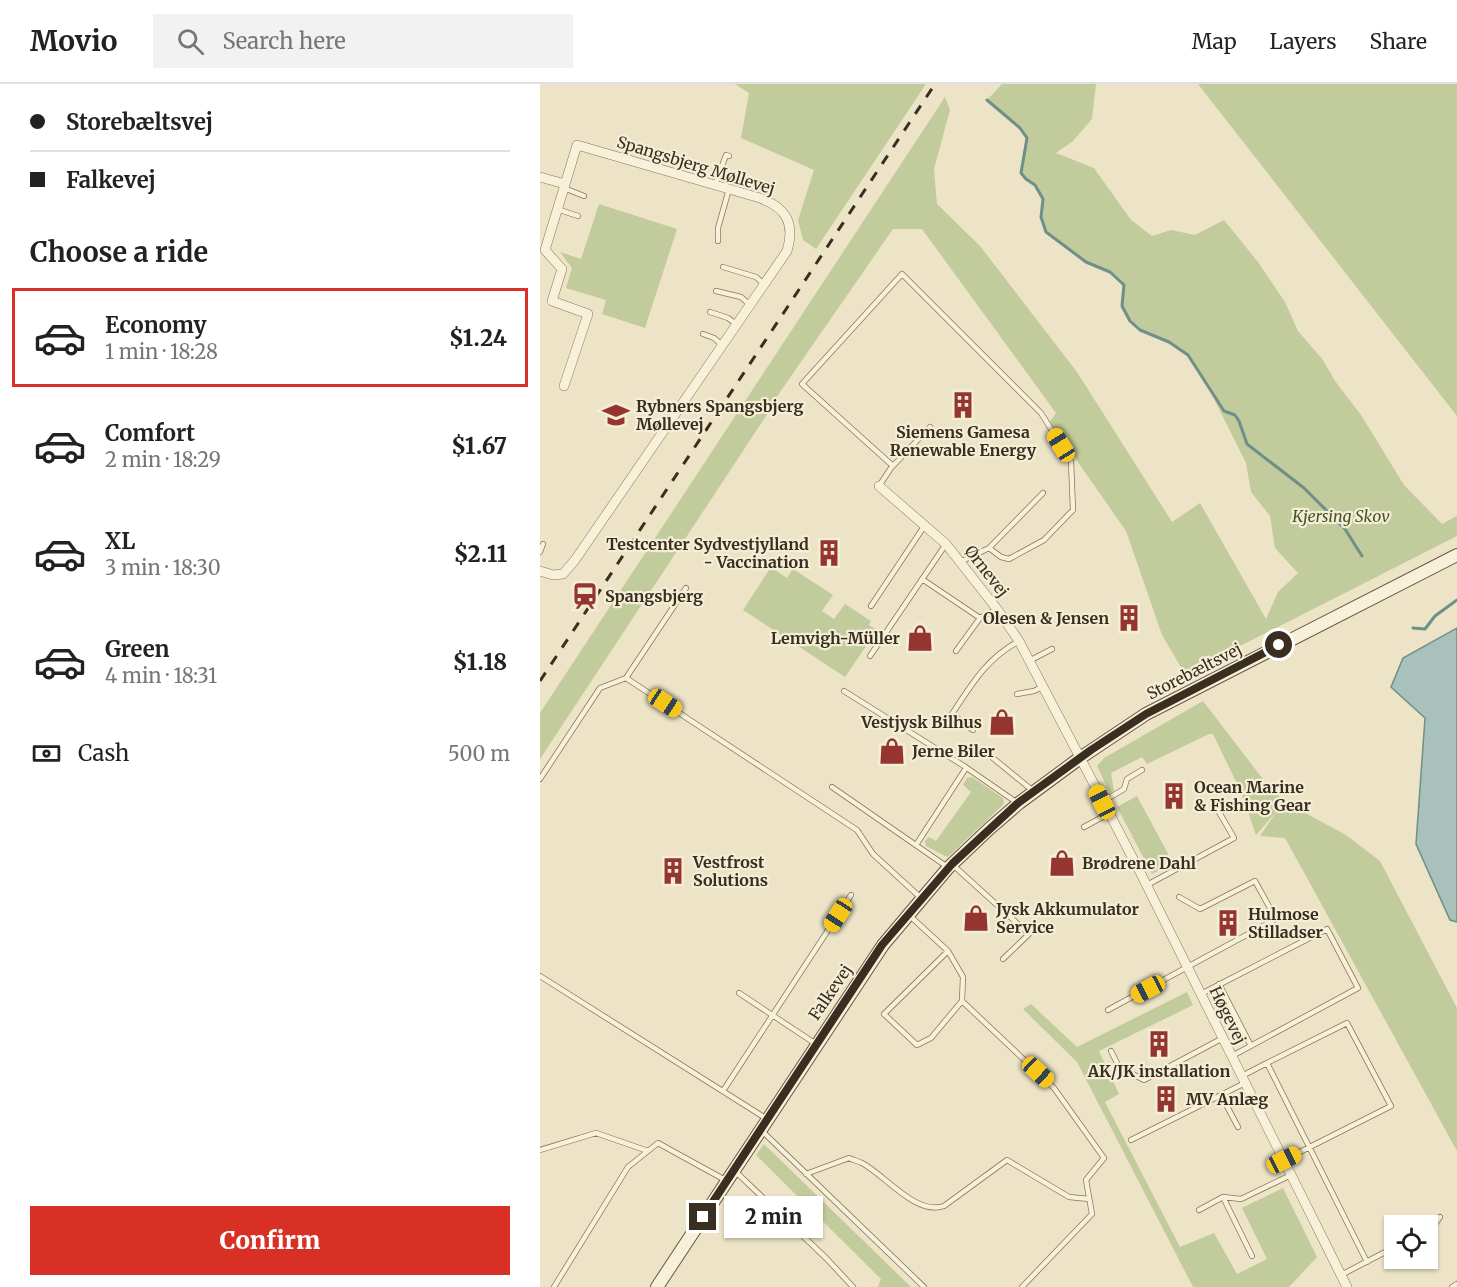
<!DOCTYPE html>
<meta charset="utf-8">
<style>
:root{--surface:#fff;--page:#f2f2f2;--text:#222;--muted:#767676;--line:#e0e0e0;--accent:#d93025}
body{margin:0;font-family:Merriweather,serif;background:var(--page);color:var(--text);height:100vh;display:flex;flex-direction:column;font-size:22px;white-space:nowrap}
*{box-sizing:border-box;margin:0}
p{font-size:20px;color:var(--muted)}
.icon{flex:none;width:33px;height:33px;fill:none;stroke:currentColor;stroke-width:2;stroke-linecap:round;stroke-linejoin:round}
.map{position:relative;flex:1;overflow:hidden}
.side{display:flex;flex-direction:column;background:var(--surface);width:540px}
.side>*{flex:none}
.top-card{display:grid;align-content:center;height:132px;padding:0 30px;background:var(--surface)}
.tools{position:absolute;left:844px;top:1131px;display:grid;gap:12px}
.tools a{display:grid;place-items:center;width:54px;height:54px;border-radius:0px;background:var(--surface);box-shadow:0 2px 4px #0004;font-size:30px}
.end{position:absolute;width:27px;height:27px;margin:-14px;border:8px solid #392e20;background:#fff;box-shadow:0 0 0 3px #fff}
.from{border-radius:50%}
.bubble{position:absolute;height:42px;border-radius:0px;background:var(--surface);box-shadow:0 2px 4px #0004;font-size:20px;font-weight:800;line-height:42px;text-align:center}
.car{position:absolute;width:18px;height:36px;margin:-18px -9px;border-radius:8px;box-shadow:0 0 4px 2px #0007;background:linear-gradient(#f5c518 24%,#345 0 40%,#f5c518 0 76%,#345 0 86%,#f5c518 0)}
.top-card b{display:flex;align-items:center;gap:21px;height:57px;font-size:22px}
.top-card b+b{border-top:2px solid var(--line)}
.top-card i{width:15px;height:15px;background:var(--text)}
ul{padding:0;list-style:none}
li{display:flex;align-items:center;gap:18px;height:99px;margin:0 12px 9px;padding:0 18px;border:3px solid transparent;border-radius:0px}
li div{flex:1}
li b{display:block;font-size:22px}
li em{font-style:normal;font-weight:800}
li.selected{border-color:var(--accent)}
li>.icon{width:54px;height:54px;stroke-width:1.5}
h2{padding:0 30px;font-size:27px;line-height:72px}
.pay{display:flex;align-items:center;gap:15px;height:66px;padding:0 30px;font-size:22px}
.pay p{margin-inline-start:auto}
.button{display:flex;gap:12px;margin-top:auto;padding:12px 30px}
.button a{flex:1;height:69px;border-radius:0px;background:var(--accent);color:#fff;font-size:24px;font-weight:800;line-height:69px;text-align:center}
header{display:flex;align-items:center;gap:36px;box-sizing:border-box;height:84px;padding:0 30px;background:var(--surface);border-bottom:2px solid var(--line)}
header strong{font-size:28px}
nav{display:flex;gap:33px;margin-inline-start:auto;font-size:21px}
.search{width:420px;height:54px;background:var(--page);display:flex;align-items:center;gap:15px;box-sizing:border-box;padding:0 21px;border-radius:0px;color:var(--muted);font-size:22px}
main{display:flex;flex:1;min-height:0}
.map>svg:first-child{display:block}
.green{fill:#c2cb9b}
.water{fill:#a8c1bb;stroke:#6f8f89;stroke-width:1.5}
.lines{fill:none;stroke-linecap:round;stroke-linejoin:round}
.stream{stroke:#6f8f89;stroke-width:3}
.lane-casing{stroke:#88765d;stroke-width:6}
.street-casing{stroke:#88765d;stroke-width:10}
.secondary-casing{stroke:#6a5740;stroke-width:14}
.lane{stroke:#f8f1da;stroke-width:4.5}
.street{stroke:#f8f1da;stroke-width:9}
.secondary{stroke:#f8f1da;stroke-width:12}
.rail{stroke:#392e20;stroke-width:3;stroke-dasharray:10 10;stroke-linecap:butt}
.route{stroke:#392e20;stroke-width:8}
.labels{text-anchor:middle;stroke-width:4.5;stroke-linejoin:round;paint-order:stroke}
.street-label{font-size:16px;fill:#392e20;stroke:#f4eed7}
.poi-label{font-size:16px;font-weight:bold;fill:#392e20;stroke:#f4eed7;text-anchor:start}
.park-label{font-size:16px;font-style:italic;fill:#465428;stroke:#f4eed7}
</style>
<header>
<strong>Movio</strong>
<div class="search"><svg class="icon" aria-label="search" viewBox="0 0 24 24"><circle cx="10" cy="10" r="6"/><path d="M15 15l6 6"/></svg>Search here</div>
<nav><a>Map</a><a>Layers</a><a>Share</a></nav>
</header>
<main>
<section class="side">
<div class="top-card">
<b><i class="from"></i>Storebæltsvej</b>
<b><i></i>Falkevej</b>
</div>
<h2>Choose a ride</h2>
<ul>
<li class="selected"><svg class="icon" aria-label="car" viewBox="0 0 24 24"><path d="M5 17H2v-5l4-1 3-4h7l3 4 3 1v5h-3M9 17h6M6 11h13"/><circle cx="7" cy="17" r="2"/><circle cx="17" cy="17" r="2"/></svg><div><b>Economy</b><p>1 min · 18:28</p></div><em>$1.24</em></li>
<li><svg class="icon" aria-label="car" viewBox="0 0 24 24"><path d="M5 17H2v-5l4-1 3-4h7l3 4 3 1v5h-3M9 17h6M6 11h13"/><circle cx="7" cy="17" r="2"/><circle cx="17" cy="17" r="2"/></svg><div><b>Comfort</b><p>2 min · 18:29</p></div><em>$1.67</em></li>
<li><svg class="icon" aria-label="car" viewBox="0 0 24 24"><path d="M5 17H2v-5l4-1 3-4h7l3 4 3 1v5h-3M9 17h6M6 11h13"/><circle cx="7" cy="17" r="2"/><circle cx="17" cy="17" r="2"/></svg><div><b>XL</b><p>3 min · 18:30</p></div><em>$2.11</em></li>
<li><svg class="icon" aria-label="car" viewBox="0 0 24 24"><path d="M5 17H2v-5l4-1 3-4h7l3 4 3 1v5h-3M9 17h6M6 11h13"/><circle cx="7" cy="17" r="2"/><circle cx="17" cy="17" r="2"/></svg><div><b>Green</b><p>4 min · 18:31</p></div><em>$1.18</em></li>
</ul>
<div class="pay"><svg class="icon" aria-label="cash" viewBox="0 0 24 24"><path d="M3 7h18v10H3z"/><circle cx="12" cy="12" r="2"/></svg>Cash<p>500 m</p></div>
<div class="button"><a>Confirm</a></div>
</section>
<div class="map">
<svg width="917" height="1203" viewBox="0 0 917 1203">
<rect width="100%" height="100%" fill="#ede4c7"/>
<path class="green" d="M 195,0 L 386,0 L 276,165 L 263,156 L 258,136 L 274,86 L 201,54 L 209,9 Z
M 462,0 L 556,0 L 552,35 L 533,57 L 516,69 L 554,84 L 591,136 L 612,152 L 631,146 L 655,151 L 684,136 L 718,178 L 745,218 L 758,247 L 783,276 L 795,297 L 821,331 L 864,401 L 902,440 L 917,432 L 917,452 L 645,590 L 622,551 L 586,447 L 510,338 L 516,329 L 382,145 L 353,145 L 229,324 L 228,329 L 0,675 L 0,629 L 405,13 L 410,26 L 394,85 L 397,120 L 440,162 L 537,288 L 632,438 L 660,419 L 726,535 L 738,508 L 758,489 L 735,464 L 730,432 L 711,408 L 706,379 L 672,311 L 648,271 L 629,258 L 600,246 L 590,237 L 582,222 L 584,201 L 570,188 L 546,178 L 506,148 L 501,133 L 503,115 L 495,101 L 486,95 L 481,89 L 487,54 L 480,44 L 447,16 Z
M 658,0 L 917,0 L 917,332 Z
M 59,120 L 137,145 L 105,244 L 62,230 L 66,216 L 26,204 L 32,184 L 20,168 L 41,175 Z
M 231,483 L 247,494 L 253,485 L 293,511 L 282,527 L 294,535 L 305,520 L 331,537 L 329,541 L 337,546 L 305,593 L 203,526 Z
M 663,617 L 729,703 L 747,719 L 806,751 L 840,777 L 917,924 L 917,1067 L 745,754 L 720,752 L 736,728 L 716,751 L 701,708 L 673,650 L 669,650 L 607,680 L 602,673 L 571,689 L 574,707 L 570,709 L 557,682 L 564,674 Z
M 432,693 L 463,714 L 464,720 L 410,771 L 407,773 L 386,762 L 385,757 L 389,753 L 396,757 L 431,708 L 423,701 L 427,694 Z
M 597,712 L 633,779 L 612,790 L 577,723 Z
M 647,908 L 653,921 L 559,967 L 579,1010 L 565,1018 L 640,1163 L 674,1149 L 697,1190 L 727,1175 L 702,1124 L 743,1104 L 777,1173 L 749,1203 L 653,1203 L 537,978 L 483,925 L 491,920 L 537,963 Z
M 224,1060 L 371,1203 L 338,1203 L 341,1195 L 216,1071 Z"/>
<path class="water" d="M 917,544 L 917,838 L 910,836 L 876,760 L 885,634 L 851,603 L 863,574 Z"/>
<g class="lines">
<path class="stream" d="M 447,16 L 480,44 L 487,54 L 481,89 L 486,95 L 495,101 L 503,115 L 501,133 L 506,148 L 546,178 L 570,188 L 584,201 L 582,222 L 590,237 L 600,246 L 629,258 L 648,271 L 684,327 L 695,331 L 699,337 L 707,360 L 764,404 L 805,445 L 822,472
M 873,544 L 885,545 L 895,532 L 917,516"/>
<defs>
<path id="lane" d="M 175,101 L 186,71 L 189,72
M 24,104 L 44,112
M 17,125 L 38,132
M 178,157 L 178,144 L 189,105
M 183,183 L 216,193 L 224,200
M 176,207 L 201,213 L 210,221
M 170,228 L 188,234 L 196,240
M 163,250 L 174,254 L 182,261
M 353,382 L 262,300 L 362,190 L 501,329 L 531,377 L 533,426 L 504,456 L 469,475 L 461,473 L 449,464
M 339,402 L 351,384 L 390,343
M 0,468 L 3,460
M 420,478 L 449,464 L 503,409
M 382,495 L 440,534
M 146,504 L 86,594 L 317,746 L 333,770 L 381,814
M 331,522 L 385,441
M 416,567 L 440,534 L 457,525
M 330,572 L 406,460
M 489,577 L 512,565
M 304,607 L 424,682 L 476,718
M 477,610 L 494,607 L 502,603
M 433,646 L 412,630 C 432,600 446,575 479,557
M 448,670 L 492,706
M 0,695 L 60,604 L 86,594
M 292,703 L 406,782
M 562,718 L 584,705 L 587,695 L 602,686
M 544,743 L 568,730
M 376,761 L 426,684
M 414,782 L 489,850 L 463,875
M 607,801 L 694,754 L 672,716
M 370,832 L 408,867 L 423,893 L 422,917 L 391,954 L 377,961 L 344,930 L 408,867
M 0,892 L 227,1035
M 679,900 L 711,962
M 199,909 L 276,960
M 661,910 L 787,845 L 818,904 L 692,972
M 422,917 L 514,1004 L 564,1074 L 546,1096 L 552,1130 L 482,1203
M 568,926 L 736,835 L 715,797 L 660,825 L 639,813
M 571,967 L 579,983 L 604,996 L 683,954
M 727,979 L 807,939 L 851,1022 L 744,1076
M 702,992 L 727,979 L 827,1178
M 183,1007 L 311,811
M 681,1011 L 698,1043
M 222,1047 L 384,1203
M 591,1056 L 705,999
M 0,1066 L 56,1049 L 108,1067
M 196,1088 L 286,1174 L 313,1203
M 266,1090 L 309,1074 C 313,1076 318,1077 322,1079 C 345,1091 376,1132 404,1122 L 467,1076 L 529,1113 L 549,1115
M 683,1113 L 712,1172
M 659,1126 L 683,1113 L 701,1115 L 751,1091
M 888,1145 L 893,1143 L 900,1133
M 801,1191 L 855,1163
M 14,1203 L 88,1083 L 118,1059 L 187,1097
M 912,1203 L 917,1200"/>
<path id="street" d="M 0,93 L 25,100
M 339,402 L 406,460 L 457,525 L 479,557 L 600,788 L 807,1203
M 0,487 L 13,491 L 23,490 L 35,476 L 247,167 C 255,140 247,124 220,114 L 37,61 L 5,166 L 22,185 L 12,217 L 48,230 L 24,302"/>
<path id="secondary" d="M 117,1203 L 343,861 L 408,784 L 449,745 L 479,719 L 540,674 L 606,630 L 917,471"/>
</defs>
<use href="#lane" class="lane-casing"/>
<use href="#street" class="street-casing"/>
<use href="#secondary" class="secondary-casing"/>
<use href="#lane" class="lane"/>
<use href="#street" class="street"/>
<use href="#secondary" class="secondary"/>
<path class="rail" d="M 0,597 L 395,0"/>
</g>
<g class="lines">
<path class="route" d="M 163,1133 L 342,861 L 412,780 L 478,719 L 551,666 L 606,630 L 739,561"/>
</g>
<defs>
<symbol id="building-bare" viewBox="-9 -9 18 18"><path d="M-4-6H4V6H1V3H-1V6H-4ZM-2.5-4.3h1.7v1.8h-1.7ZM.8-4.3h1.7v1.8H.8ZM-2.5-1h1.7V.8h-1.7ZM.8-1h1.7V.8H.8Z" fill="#943530" stroke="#f4eed7" stroke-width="2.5" paint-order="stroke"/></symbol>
<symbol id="school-bare" viewBox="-9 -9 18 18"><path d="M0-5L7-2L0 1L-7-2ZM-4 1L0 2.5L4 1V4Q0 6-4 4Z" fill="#943530" stroke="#f4eed7" stroke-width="2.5" paint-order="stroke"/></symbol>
<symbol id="station-bare" viewBox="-9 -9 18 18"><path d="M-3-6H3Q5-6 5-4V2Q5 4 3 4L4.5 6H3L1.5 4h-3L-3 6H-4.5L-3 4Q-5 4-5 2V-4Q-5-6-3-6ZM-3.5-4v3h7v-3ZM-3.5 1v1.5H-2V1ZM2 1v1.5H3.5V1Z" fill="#943530" stroke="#f4eed7" stroke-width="2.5" paint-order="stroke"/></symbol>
<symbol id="shop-bare" viewBox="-9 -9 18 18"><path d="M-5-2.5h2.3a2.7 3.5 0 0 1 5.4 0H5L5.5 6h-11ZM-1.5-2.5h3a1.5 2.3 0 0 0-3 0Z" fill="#943530" stroke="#f4eed7" stroke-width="2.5" paint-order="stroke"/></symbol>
</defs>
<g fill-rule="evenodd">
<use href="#building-bare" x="404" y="302" width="38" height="38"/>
<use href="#school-bare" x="57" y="312" width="38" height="38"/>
<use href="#building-bare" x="270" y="450" width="38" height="38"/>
<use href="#station-bare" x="26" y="493" width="38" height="38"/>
<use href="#building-bare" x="570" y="515" width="38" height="38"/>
<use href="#shop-bare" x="361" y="535" width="38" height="38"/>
<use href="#shop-bare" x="443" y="619" width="38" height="38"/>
<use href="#shop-bare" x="333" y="648" width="38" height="38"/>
<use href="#building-bare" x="615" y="693" width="38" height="38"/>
<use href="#shop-bare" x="503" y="760" width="38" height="38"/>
<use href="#building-bare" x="114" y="768" width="38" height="38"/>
<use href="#shop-bare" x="417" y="815" width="38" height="38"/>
<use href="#building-bare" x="669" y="820" width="38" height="38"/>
<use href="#building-bare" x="600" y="941" width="38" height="38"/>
<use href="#building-bare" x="607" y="996" width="38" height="38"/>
</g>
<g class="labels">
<g class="street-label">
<text transform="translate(156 81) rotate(17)" y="6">Spangsbjerg Møllevej</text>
<text transform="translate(447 487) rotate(52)" y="6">Ørnevej</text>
<text transform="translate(654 587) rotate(-27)" y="6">Storebæltsvej</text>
<text transform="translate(290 908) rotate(-56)" y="6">Falkevej</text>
<text transform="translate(688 931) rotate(64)" y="6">Høgevej</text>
</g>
<g class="poi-label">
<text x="96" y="328">Rybners Spangsbjerg<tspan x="96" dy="18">Møllevej</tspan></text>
<text x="423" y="354" text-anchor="middle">Siemens Gamesa<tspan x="423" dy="18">Renewable Energy</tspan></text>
<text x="269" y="466" text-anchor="end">Testcenter Sydvestjylland<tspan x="269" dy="18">- Vaccination</tspan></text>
<text x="65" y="518">Spangsbjerg</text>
<text x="569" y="540" text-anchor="end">Olesen &amp; Jensen</text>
<text x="360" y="560" text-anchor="end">Lemvigh-Müller</text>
<text x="442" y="644" text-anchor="end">Vestjysk Bilhus</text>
<text x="372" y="673">Jerne Biler</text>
<text x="654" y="709">Ocean Marine<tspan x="654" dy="18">&amp; Fishing Gear</tspan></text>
<text x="153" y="784">Vestfrost<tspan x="153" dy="18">Solutions</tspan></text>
<text x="542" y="785">Brødrene Dahl</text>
<text x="456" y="831">Jysk Akkumulator<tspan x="456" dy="18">Service</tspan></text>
<text x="708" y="836">Hulmose<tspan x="708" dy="18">Stilladser</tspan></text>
<text x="619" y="993" text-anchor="middle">AK/JK installation</text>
<text x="646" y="1021">MV Anlæg</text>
</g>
<g class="park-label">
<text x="801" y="438">Kjersing Skov</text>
</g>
</g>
</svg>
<div class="tools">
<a><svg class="icon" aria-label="locate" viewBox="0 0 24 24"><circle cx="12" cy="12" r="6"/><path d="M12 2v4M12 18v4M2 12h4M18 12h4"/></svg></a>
</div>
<i class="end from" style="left:739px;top:561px"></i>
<i class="end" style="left:163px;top:1133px"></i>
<div class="bubble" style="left:184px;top:1112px;width:99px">2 min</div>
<i class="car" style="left:521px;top:361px;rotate:328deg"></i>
<i class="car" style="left:125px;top:619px;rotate:123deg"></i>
<i class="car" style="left:562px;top:718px;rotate:333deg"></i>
<i class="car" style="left:298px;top:831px;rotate:213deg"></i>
<i class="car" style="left:608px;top:905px;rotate:242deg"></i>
<i class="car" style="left:498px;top:988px;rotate:133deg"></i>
<i class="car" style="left:744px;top:1076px;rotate:63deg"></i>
</div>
</main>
